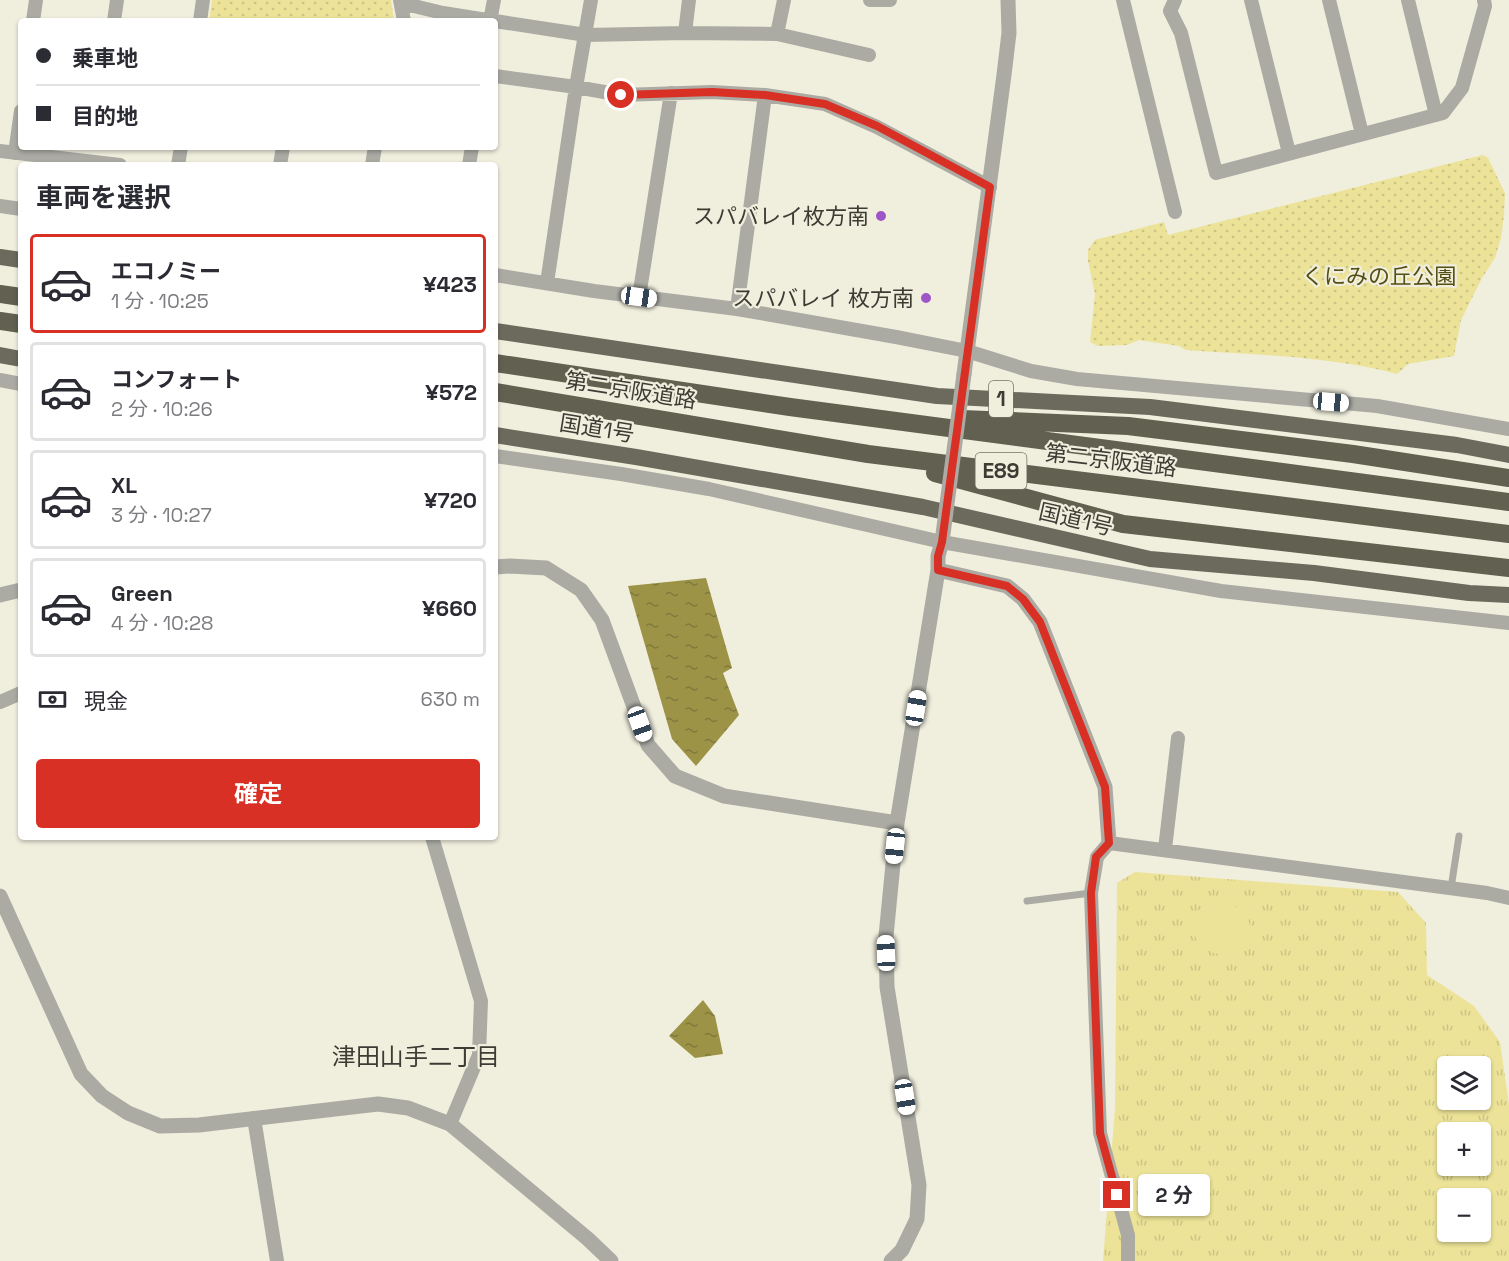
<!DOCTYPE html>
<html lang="ja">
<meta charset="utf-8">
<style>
:root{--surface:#fff;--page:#f7f7f7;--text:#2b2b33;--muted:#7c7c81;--line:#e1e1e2;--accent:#d93025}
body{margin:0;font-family:"Space Grotesk","Noto Sans JP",sans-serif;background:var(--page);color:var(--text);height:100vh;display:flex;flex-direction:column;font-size:22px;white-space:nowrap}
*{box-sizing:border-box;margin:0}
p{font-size:20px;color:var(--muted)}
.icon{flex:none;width:33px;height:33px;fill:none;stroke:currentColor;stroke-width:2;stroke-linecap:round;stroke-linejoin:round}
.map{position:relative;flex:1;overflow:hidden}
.sheet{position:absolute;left:18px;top:162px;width:480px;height:678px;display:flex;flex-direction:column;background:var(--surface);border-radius:6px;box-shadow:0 2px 4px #0004}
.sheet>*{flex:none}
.banner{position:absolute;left:18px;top:18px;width:480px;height:132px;border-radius:6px;box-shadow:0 2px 4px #0004;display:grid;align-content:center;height:132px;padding:0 18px;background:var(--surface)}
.controls{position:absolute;left:1437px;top:1056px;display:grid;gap:12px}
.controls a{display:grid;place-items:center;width:54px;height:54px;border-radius:6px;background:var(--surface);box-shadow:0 2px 4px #0004;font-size:30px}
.end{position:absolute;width:27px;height:27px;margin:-14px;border:8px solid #d93025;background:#fff;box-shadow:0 0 0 3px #fff}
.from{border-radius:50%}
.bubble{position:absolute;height:42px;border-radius:6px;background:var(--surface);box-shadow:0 2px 4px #0004;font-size:20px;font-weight:700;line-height:42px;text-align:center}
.car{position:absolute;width:18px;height:36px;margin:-18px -9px;border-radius:8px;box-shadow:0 0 4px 2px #0007;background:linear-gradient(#fff 24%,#345 0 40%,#fff 0 76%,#345 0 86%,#fff 0)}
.banner b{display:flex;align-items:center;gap:21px;height:57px;font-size:22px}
.banner b+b{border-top:2px solid var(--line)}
.banner i{width:15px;height:15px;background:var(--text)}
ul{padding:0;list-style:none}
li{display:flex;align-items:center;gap:18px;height:99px;margin:0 12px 9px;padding:0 6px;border:3px solid var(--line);border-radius:6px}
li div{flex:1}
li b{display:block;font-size:22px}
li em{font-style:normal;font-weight:700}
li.selected{border-color:var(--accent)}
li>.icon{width:54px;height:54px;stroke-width:1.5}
h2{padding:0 18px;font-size:27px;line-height:72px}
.pay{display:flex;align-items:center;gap:15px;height:66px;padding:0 18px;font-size:22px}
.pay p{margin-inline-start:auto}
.primary-button{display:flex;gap:12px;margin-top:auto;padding:12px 18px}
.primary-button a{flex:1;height:69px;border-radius:6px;background:var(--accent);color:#fff;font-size:24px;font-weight:700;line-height:69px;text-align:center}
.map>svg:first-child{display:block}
.grass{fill:url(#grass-tufts);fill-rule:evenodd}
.park{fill:url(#park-dots)}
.pitch{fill:#ece398}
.water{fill:url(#water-ripples)}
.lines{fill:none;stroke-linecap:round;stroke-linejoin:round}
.service{stroke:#ababa4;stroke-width:7}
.minor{stroke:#ababa4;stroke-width:14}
.tertiary{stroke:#ababa4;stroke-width:15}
.trunk{stroke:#6b6a5c;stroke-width:16}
.motorway{stroke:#616051;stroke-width:18}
.tertiary-bridge{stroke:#ababa4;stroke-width:15}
.route{stroke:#d93025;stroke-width:8}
.poi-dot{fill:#a055c7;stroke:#f0eedd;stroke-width:2}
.labels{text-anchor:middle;stroke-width:4.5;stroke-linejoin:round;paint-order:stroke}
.shield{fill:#f0eedd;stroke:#727167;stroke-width:1.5}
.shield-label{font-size:21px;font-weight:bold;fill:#3c3c35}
.poi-label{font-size:22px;fill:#3c3c35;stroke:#f0eedd;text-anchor:end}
.park-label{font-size:22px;fill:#564f15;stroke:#f0eedd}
.street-label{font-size:22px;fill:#3c3c35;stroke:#f0eedd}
.neighbourhood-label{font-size:24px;fill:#3c3c35;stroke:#f0eedd}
</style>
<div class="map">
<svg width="1509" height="1261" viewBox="0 0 1509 1261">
<defs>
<pattern id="grass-tufts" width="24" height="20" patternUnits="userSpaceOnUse" patternTransform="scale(1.5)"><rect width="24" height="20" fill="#ece398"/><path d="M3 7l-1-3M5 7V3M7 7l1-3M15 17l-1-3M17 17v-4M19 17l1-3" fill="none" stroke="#cbc484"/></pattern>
<pattern id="park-dots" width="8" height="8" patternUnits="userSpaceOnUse" patternTransform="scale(1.5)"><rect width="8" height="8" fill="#ece398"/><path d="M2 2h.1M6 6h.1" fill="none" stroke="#cbc484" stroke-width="1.8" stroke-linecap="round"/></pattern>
<pattern id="water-ripples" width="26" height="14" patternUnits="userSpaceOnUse" patternTransform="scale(1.5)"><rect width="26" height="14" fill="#9c9347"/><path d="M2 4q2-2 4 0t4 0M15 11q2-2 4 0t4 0" fill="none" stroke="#80793c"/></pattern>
</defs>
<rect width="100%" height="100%" fill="#f0eedd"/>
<path class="grass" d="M 1135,872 L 1398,892 L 1426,923 L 1427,975 L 1474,1006 L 1500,1042 L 1509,1105 L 1509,1261 L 1103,1261 L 1115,1108 L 1117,883 ZM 1448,1066 L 1480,1066 L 1480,1100 L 1448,1100 ZM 1448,1132 L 1480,1132 L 1480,1166 L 1448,1166 ZM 1448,1198 L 1480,1198 L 1480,1232 L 1448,1232 Z"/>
<path class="park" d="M 212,0 L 391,0 L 394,21 L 209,21 Z
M 1483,155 L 1488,158 L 1505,193 L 1504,215 L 1501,238 L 1495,258 L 1482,278 L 1461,320 L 1454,356 L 1408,364 L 1397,374 C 1328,356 1257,355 1186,350 L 1179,346 L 1139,340 L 1127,345 L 1098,346 L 1090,342 L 1095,294 L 1088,261 L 1088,250 L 1095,240 L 1164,222 L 1168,235 Z"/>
<path class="pitch" d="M 1219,898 C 1237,903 1264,927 1244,946 C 1212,976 1161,918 1219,898 Z"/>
<path class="water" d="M 706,578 L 732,668 L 723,673 L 739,715 L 696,766 L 672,739 L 628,586 Z
M 703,1000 L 715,1016 L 723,1054 L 695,1058 L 669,1036 Z"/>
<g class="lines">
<path class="service" d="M 1451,888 L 1459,836
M 1027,901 L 1091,893"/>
<path class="minor" d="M 400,0 L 404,21
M 591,0 L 576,87 L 621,95 L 712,92 L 765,95 L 825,104 L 877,127 L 990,187
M 870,0 L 890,0
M 1123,0 L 1175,212
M 1175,0 L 1170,11 L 1181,33 L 1216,173 L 1443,113 L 1462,88 L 1485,6 L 1484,0
M 1251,0 L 1289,153
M 1329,0 L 1362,134
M 1408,0 L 1436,115
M 401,3 L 443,13 L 493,21
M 33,21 L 36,0
M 114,21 L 117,0
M 200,21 L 203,0
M 490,21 L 494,0
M 495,21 L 586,35 L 685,33 L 777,34 L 869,55
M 685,33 L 689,0
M 777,34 L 784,0
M 495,76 L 576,87 L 547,283
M 0,151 L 120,165
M 15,153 L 21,111
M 178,165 L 181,147
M 280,165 L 283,147
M 372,165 L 375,147
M 469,165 L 472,147
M 0,206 L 21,209
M 495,275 L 594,291 L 737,309 L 896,337 L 967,351 L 1031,371 L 1077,379 L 1377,406 L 1509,429
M 639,297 L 671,93
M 737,309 L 765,95
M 0,380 L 21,384
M 495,456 L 621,474 L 709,489 L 942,542 L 1221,591 L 1509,623
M 0,702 L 21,693
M 432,837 L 481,1001 L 479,1055 L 450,1124
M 1165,849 L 1178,738
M 254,1118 L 277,1261
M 1128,1261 L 1128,1235 L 1100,1133 L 1091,893 L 1097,857 L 1109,843 L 1487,893 L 1509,898"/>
<path class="tertiary" d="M 964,374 L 1004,75 L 1009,33 L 1008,0
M 495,567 L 510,566 L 546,568 L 581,590 L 602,620 L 648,745 L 675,776 L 724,796 L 897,823
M 938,570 L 1007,586 L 1023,599 L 1040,622 L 1105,787 L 1109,843
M 0,595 L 21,590
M 0,896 L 81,1074 L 102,1096 L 128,1113 L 160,1126 L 199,1125 L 378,1104 L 408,1108 L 450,1124 L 588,1239 L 611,1261
M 891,1261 L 902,1250 L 917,1219 L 919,1185 L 887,987 L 886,936 L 897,823 L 938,570 L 938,556 L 942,542"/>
<path class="trunk" d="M 0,257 L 21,260
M 495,331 L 937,396 L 1150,407 L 1457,445 L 1509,455
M 0,355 L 21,359
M 495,435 L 636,457 L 923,507 L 1150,559 L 1314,573 L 1469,593 L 1509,595"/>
<path class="motorway" d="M 0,294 L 21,297
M 0,321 L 21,324
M 495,363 L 790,407 L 1509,502
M 495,392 L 868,454 L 1509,534
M 962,419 L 1128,426 L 1353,454 L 1509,478
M 935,473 L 1123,524 L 1509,568"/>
<path class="tertiary-bridge" d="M 942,542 L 964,374"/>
</g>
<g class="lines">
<path class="route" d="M 621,95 L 712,92 L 765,95 L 825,104 L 877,126 L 990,187 L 942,542 L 938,556 L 938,570 L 1007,586 L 1023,599 L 1040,622 L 1105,787 L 1109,843 L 1096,857 L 1091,893 L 1100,1133 L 1117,1195"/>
</g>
<g class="poi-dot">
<circle cx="881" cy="216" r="6"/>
<circle cx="926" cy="298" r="6"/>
</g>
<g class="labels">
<g class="shield">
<rect x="989" y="381" width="24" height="36" rx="4.5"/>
<rect x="975.5" y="453" width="51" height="36" rx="4.5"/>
</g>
<g class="shield-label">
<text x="1001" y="406">1</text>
<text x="1001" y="478">E89</text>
</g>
<g class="poi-label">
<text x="869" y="224">スパバレイ枚方南</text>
<text x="914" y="306">スパバレイ 枚方南</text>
</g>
<g class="park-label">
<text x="1379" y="284">くにみの丘公園</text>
</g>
<g class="street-label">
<text transform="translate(631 390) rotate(9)" y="8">第二京阪道路</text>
<text transform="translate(597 428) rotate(9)" y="8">国道1号</text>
<text transform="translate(1111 460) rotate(7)" y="8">第二京阪道路</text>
<text transform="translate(1076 519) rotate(13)" y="8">国道1号</text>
</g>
<g class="neighbourhood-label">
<text x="416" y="1065">津田山手二丁目</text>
</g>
</g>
</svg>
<div class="controls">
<a><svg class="icon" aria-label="layers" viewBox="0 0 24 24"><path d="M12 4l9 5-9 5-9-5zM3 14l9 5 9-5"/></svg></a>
<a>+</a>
<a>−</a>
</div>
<i class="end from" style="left:621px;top:95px"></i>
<i class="end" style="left:1117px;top:1195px"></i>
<div class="bubble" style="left:1138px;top:1174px;width:72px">2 分</div>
<i class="car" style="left:639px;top:297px;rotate:98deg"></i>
<i class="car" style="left:1331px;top:402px;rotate:95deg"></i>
<i class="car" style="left:916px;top:708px;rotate:9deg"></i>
<i class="car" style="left:640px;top:724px;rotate:160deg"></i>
<i class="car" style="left:895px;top:846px;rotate:186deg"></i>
<i class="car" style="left:886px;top:953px;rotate:358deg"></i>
<i class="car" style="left:905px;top:1097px;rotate:171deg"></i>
<div class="banner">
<b><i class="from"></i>乗車地</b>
<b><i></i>目的地</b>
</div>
<section class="sheet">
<h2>車両を選択</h2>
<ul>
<li class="selected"><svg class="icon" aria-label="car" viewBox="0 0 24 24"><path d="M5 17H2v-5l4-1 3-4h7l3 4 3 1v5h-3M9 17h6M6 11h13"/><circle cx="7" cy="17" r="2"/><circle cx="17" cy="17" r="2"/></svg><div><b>エコノミー</b><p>1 分 · 10:25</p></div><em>¥423</em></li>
<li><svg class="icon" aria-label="car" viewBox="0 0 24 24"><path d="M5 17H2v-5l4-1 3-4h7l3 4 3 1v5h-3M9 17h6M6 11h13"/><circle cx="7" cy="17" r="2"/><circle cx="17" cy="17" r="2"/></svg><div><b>コンフォート</b><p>2 分 · 10:26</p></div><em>¥572</em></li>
<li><svg class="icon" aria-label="car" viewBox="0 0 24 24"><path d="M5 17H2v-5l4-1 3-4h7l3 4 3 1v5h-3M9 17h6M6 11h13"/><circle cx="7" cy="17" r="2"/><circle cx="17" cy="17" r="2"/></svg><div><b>XL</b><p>3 分 · 10:27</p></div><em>¥720</em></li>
<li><svg class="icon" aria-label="car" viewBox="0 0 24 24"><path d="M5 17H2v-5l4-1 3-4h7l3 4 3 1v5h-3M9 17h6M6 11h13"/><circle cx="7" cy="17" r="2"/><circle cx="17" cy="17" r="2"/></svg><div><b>Green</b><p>4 分 · 10:28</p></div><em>¥660</em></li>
</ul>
<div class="pay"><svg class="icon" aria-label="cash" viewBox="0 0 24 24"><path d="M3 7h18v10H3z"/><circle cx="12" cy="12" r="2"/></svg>現金<p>630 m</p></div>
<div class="primary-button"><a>確定</a></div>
</section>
</div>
